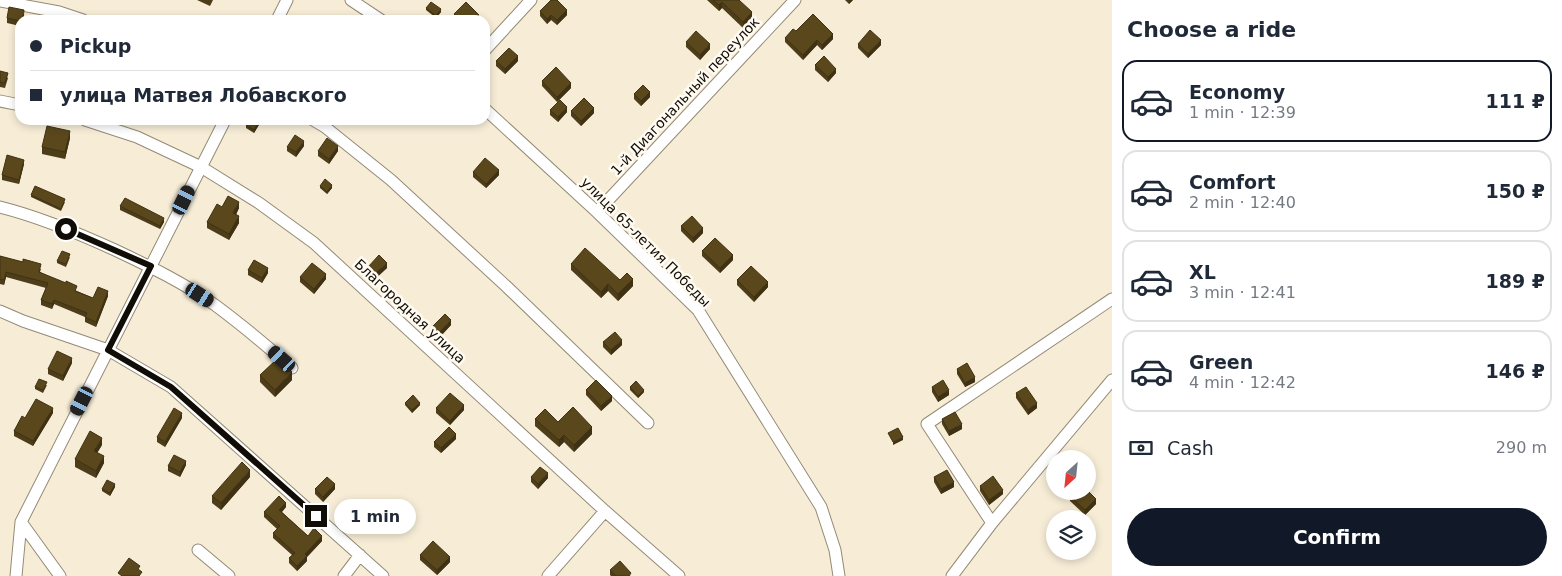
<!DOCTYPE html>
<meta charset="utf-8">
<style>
:root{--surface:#fff;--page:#f2f2f3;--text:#1f2937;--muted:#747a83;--line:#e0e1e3;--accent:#111827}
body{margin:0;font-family:"DejaVu Sans",sans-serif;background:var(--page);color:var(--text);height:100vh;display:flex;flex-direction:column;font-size:19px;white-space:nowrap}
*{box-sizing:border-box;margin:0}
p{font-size:16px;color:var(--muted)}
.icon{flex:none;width:28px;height:28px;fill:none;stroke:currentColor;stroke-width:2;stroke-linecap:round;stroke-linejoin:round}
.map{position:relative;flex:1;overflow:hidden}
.sheet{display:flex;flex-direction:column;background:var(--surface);width:450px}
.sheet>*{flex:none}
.top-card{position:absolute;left:15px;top:15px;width:475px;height:110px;border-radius:15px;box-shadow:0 2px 8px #0003;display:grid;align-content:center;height:110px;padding:0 15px;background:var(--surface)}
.needle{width:32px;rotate:207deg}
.buttons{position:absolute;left:1046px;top:450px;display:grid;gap:10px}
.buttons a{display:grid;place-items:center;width:50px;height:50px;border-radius:50%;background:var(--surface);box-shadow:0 2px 8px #0003;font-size:25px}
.end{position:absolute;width:22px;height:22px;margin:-11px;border:6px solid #110d06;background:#fff;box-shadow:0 0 0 2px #fff}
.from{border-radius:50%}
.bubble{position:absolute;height:35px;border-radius:18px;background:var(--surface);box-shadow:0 2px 8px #0003;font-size:16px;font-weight:700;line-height:35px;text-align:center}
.car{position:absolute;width:15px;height:30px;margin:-15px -8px;border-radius:6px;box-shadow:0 0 4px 1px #0007;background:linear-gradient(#222 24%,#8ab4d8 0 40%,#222 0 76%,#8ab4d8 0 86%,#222 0)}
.top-card b{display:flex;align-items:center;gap:18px;height:48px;font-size:19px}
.top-card b+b{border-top:1px solid var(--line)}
.top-card i{width:12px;height:12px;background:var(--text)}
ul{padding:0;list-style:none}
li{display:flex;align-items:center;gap:15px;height:82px;margin:0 10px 8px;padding:0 5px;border:2px solid var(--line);border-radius:15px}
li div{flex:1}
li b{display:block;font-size:19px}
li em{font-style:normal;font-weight:700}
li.current{border-color:var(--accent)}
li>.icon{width:45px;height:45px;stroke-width:1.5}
h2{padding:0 15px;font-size:22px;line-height:60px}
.pay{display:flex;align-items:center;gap:12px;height:55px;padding:0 15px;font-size:19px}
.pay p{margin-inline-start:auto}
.action{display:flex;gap:10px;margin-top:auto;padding:10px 15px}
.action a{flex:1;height:58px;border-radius:30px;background:var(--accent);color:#fff;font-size:20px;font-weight:700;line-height:58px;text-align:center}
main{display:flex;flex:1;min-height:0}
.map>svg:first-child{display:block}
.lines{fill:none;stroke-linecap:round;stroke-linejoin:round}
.minor-casing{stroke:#938a76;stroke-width:13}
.minor{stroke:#fff;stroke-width:11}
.wall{fill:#4d3d18}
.shaded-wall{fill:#3f3214}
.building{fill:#5a471c;stroke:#3f3214}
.route{stroke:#110d06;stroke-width:6}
.labels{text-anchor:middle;stroke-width:5;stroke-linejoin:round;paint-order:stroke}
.street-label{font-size:14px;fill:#110d06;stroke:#fffbf2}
</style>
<main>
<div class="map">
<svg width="1112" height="576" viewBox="0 0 1112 576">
<rect width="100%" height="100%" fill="#f7edd7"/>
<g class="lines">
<defs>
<path id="minor" d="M 351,0 L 381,20
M 0,1 L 59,12 L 83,20
M 277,20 L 287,0
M 485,50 L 531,0
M 0,101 L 20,105
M 485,109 L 597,212 L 698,310 L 821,507 L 835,550 L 839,576
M 85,120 L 137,137 L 201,167 L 259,203 L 314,243 L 605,511 L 679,576
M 313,120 L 325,127 L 391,180 L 507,287 L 648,423
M 0,207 C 40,217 78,233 115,250 C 149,266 184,283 215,305 C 242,325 267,346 292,368
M 597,212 L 795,0
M 0,311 L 23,321 L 108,350 L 171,387 L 383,576
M 21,522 L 60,576
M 992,523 L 927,424 L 1112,299
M 198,550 L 229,576
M 16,576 L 21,522 L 225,120
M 344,576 L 360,555
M 548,576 L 605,511
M 952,576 L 992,523 L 1112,380"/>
</defs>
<use href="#minor" class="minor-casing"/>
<use href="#minor" class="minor"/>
</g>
<path class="wall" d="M 197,0 L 213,0 L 210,6 Z
M 707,0 L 739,0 L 752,19 L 743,28 L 722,8 L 719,11 Z
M 845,0 L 853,0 L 849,4 Z
M 426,8 L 441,12 L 436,18 L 426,10 Z
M 540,11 L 567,15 L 557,25 L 551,20 L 547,24 L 540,16 Z
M 454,14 L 479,19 L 455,20 L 454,19 Z
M 24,15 L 23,20 L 20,20 L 20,26 L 7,23 L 7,18 Z
M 796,31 L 833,39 L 822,50 L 817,45 L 803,60 L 785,42 L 785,38 Z
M 686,42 L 710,49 L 700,60 L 686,47 Z
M 858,44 L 881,45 L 868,58 L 858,48 Z
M 496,61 L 518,61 L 505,74 L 496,66 Z
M 815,65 L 836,73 L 828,82 L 815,70 Z
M 0,71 L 8,78 L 5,88 L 0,87 Z
M 542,81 L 571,88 L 557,102 L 542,86 Z
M 634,94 L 650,97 L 641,106 L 634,99 Z
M 550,110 L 567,112 L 558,122 L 550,115 Z
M 571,111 L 594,113 L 581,126 L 571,116 Z
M 260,123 L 254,133 L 246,128 L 246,125 Z
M 70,138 L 65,159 L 42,154 L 42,147 Z
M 304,146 L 296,157 L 287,151 L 287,147 Z
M 318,151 L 338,151 L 329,164 L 318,156 Z
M 24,164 L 19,184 L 2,180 L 2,175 Z
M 473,172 L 499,175 L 486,188 L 473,177 Z
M 320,186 L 332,188 L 327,194 L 320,188 Z
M 31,195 L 65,202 L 61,211 L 31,197 Z
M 120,206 L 164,222 L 160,229 L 120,210 Z
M 222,207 L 239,208 L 236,215 L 239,223 L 229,240 L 207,228 L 207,222 Z
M 681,226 L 703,233 L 693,243 L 681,231 Z
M 702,251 L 733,260 L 720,273 L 702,256 Z
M 0,256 L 41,269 L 40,272 L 77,291 L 93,298 L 108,296 L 96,327 L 85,322 L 85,317 L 54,304 L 52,309 L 41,305 L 41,300 L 46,288 L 6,277 L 4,285 L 0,284 Z
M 70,257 L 66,267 L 57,263 L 57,261 Z
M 571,264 L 620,280 L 633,286 L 618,301 L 608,291 L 601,298 L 571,270 Z
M 368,267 L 387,268 L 375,279 L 368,272 Z
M 248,270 L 268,273 L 262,283 L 248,275 Z
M 300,277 L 326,279 L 314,294 L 300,282 Z
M 737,280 L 768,287 L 754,302 L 737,285 Z
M 451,325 L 439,338 L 433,331 L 433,326 Z
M 603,342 L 622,345 L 611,355 L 603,347 Z
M 72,363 L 63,381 L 48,374 L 48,369 Z
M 957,369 L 975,382 L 965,387 L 957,374 Z
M 260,375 L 292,380 L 275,397 L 260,382 Z
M 47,385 L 43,393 L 35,389 L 35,387 Z
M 630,387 L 644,392 L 638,398 L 630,390 Z
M 932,387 L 949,395 L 938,402 L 932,392 Z
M 586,390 L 612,401 L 601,411 L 586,395 Z
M 1016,393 L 1037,408 L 1028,415 L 1016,398 Z
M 405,403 L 420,405 L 412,413 L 405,405 Z
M 436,408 L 464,410 L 450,425 L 436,413 Z
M 53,413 L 33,446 L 14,436 L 14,431 L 25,418 Z
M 182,418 L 165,447 L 157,442 L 157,437 Z
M 535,419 L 558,422 L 592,434 L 574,452 L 564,442 L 559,447 L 535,426 Z
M 942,419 L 962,429 L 949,436 L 942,424 Z
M 456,439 L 441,453 L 434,447 L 434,442 Z
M 102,445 L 97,453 L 104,463 L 96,478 L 75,467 L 75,459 Z
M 186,465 L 180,477 L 168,471 L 168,466 Z
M 250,477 L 221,510 L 212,503 L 212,496 Z
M 531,477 L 548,478 L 538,489 L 531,482 Z
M 934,477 L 954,487 L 941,494 L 934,482 Z
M 980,486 L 1003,494 L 989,505 L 980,491 Z
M 115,487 L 110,496 L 102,491 L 102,489 Z
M 315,489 L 335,489 L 323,502 L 315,494 Z
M 1070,496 L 1096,504 L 1085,515 L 1070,501 Z
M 286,507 L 282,512 L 308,536 L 322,541 L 307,557 L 307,561 L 297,571 L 289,563 L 289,558 L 292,555 L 273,538 L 273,533 L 277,529 L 264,517 L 264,512 Z
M 420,555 L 450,562 L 437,575 L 420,560 Z
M 610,570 L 631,576 L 611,576 L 610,575 Z"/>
<path class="shaded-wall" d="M 849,0 L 853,0 L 849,4 Z
M 722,2 L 722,8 L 719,11 L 719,5 Z
M 441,9 L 441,12 L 436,18 L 436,16 Z
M 567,10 L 567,15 L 557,25 L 557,20 Z
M 752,12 L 752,19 L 743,28 L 743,22 Z
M 479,15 L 479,19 L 473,20 Z
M 551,15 L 551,20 L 547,24 L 547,19 Z
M 833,34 L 833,39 L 822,50 L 822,45 Z
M 817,40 L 817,45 L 803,60 L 803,55 Z
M 881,40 L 881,45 L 868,58 L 868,54 Z
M 710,44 L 710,49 L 700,60 L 700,55 Z
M 518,56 L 518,61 L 505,74 L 505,69 Z
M 836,69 L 836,73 L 828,82 L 828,77 Z
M 571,83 L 571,88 L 557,102 L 557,97 Z
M 650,92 L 650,97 L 641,106 L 641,101 Z
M 567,107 L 567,112 L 558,122 L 558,117 Z
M 594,108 L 594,113 L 581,126 L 581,121 Z
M 260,121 L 260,123 L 254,133 L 254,130 Z
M 70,131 L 70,138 L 65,159 L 65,152 Z
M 304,141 L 304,146 L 296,157 L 296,152 Z
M 338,146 L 338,151 L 329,164 L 329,159 Z
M 24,160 L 24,164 L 19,184 L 19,180 Z
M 499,170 L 499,175 L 486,188 L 486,184 Z
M 332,185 L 332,188 L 327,194 L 327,192 Z
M 239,202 L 239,208 L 233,220 L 233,213 Z
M 239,216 L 239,223 L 229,240 L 229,234 Z
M 164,218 L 164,222 L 160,229 L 160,226 Z
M 703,228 L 703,233 L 693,243 L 693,238 Z
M 733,255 L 733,260 L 720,273 L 720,268 Z
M 387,263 L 387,268 L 375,279 L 375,274 Z
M 268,268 L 268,273 L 262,283 L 262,278 Z
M 6,272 L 6,277 L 4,285 L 4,280 Z
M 326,274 L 326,279 L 314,294 L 314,289 Z
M 633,279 L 633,286 L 618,301 L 618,294 Z
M 768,282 L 768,287 L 754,302 L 754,297 Z
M 608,284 L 608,291 L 601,298 L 601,292 Z
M 108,291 L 108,296 L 96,327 L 96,322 Z
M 54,300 L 54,304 L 52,309 L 52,304 Z
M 451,320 L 451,325 L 439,338 L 439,333 Z
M 622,340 L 622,345 L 611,355 L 611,350 Z
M 72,358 L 72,363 L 63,381 L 63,376 Z
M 292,372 L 292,380 L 275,397 L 275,390 Z
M 975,377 L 975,382 L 965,387 L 965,383 Z
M 644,390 L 644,392 L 638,398 L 638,396 Z
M 949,390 L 949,395 L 938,402 L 938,397 Z
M 612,396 L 612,401 L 601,411 L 601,406 Z
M 420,403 L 420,405 L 412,413 L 412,410 Z
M 1037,403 L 1037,408 L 1028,415 L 1028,410 Z
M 464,405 L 464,410 L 450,425 L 450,421 Z
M 53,408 L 53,413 L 33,446 L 33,441 Z
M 182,413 L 182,418 L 165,447 L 165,442 Z
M 962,424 L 962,429 L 949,436 L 949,431 Z
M 592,427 L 592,434 L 574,452 L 574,445 Z
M 456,434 L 456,439 L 441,453 L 441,448 Z
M 564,435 L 564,442 L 559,447 L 559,440 Z
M 903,437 L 903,440 L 893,445 L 893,442 Z
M 102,438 L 102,445 L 94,458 L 94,451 Z
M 104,456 L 104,463 L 96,478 L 96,471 Z
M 186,461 L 186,465 L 180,477 L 180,472 Z
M 250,470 L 250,477 L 221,510 L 221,503 Z
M 548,473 L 548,478 L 538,489 L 538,484 Z
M 954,482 L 954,487 L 941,494 L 941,489 Z
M 115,484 L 115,487 L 110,496 L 110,493 Z
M 335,484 L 335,489 L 323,502 L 323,497 Z
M 1003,490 L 1003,494 L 989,505 L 989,500 Z
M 1096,499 L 1096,504 L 1085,515 L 1085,510 Z
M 286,503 L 286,507 L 279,515 L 279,510 Z
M 322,536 L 322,541 L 307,557 L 307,561 L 297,571 L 297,566 L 305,554 Z
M 450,557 L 450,562 L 437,575 L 437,570 Z"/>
<path class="building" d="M 551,0 L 557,0 L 567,10 L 557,20 L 551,15 L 547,19 L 540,11 Z
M 713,0 L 739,0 L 752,12 L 743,22 L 722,2 L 719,5 Z
M 431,2 L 441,9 L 436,16 L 426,8 Z
M 466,2 L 479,15 L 473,20 L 460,20 L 454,14 Z
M 9,7 L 24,10 L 23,20 L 20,20 L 20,21 L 7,18 Z
M 813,14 L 833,34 L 822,45 L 817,40 L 803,55 L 785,38 L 793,29 L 796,31 Z
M 870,30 L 881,40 L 868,54 L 858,44 Z
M 696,31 L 710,44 L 700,55 L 686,42 Z
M 509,48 L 518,56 L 505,69 L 496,61 Z
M 824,56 L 836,69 L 828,77 L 815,65 Z
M 556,67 L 571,83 L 557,97 L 542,81 Z
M 0,71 L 8,73 L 5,83 L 0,82 Z
M 643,85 L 650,92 L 641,101 L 634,94 Z
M 584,98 L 594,108 L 581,121 L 571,111 Z
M 560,100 L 567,107 L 558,117 L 550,110 Z
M 250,120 L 259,120 L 260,121 L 254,130 L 246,125 Z
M 47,126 L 70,131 L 65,152 L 42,147 Z
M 295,135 L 304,141 L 296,152 L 287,147 Z
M 327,138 L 338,146 L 329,159 L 318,151 Z
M 7,155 L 24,160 L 19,180 L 2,175 Z
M 485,158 L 499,170 L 486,184 L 473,172 Z
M 325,179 L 332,185 L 327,192 L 320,186 Z
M 35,186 L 65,199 L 61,209 L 31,195 Z
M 228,196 L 239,202 L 233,213 L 239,216 L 229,234 L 207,222 L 217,204 L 222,207 Z
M 125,198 L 164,218 L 160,226 L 120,206 Z
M 692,216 L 703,228 L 693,238 L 681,226 Z
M 715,238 L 733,255 L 720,268 L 702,251 Z
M 585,248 L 620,280 L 627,273 L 633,279 L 618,294 L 608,284 L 601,292 L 571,264 Z
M 62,251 L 70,254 L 66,264 L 57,261 Z
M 379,255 L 387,263 L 375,274 L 368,267 Z
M 0,256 L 23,262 L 23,259 L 41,264 L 39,272 L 66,283 L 66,281 L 77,286 L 75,291 L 93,298 L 98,287 L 108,291 L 96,322 L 85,317 L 87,313 L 54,300 L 52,304 L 41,300 L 48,283 L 6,272 L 4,280 L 0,279 Z
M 254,260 L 268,268 L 262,278 L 248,270 Z
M 312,263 L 326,274 L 314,289 L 300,277 Z
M 751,266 L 768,282 L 754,297 L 737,280 Z
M 445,314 L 451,320 L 439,333 L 433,326 Z
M 615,332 L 622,340 L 611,350 L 603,342 Z
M 57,351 L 72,358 L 63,376 L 48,369 Z
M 278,358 L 292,372 L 275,390 L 260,375 Z
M 967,363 L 975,377 L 965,383 L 957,369 Z
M 39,379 L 47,382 L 43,390 L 35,387 Z
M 596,380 L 612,396 L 601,406 L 586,390 Z
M 943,380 L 949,390 L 938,397 L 932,387 Z
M 636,381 L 644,390 L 638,396 L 630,387 Z
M 1026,387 L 1037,403 L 1028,410 L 1016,393 Z
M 450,393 L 464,405 L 450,421 L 436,408 Z
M 413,395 L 420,403 L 412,410 L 405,403 Z
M 36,399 L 53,408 L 33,441 L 14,431 L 22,416 L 25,418 Z
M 573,407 L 592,427 L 574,445 L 564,435 L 559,440 L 535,419 L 545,409 L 558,422 Z
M 174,408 L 182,413 L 165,442 L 157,437 Z
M 955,412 L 962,424 L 949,431 L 942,419 Z
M 449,427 L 456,434 L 441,448 L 434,442 Z
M 898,428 L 903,437 L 893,442 L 888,433 Z
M 90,431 L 102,438 L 94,451 L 104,456 L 96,471 L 75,459 Z
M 174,455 L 186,461 L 180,472 L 168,466 Z
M 242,462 L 250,470 L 221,503 L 212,496 Z
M 540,467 L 548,473 L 538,484 L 531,477 Z
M 947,470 L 954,482 L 941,489 L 934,477 Z
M 993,476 L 1003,490 L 989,500 L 980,486 Z
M 327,477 L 335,484 L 323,497 L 315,489 Z
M 107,480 L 115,484 L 110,493 L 102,489 Z
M 1074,491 L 1088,491 L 1096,499 L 1085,510 L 1070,496 Z
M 279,496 L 286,503 L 279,510 L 308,536 L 314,528 L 322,536 L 305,554 L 307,556 L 297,566 L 289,558 L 295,553 L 273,533 L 280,526 L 264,512 Z
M 433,541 L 450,557 L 437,570 L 420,555 Z
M 129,558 L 140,566 L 138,569 L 142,572 L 139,576 L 122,576 L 118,573 Z
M 620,561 L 631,573 L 629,576 L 616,576 L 610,570 Z"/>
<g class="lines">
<path class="route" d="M 66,229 L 151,266 L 108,350 L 171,387 L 316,516"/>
</g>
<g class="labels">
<g class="street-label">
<text transform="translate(685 96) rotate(-47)" y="5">1-й Диагональный переулок</text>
<text transform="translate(646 242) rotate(45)" y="5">улица 65-летия Победы</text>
<text transform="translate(410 311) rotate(43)" y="5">Благородная улица</text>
</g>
</g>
</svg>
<div class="buttons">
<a><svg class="needle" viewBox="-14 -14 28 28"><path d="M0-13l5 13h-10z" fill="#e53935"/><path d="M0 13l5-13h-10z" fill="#747a83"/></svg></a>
<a><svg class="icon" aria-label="layers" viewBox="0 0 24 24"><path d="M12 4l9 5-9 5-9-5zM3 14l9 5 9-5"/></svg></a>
</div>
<i class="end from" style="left:66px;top:229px"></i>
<i class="end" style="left:316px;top:516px"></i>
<div class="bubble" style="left:334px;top:499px;width:82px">1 min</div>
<i class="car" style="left:184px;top:200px;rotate:26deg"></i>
<i class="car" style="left:200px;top:295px;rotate:123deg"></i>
<i class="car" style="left:282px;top:359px;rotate:312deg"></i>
<i class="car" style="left:82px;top:401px;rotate:207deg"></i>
<div class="top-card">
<b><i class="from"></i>Pickup</b>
<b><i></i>улица Матвея Лобавского</b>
</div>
</div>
<section class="sheet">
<h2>Choose a ride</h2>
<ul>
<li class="current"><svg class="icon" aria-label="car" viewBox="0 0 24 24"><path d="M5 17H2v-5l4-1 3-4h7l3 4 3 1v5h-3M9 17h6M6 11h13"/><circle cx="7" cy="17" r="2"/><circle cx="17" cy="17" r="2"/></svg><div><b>Economy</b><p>1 min · 12:39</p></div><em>111 ₽</em></li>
<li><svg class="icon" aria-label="car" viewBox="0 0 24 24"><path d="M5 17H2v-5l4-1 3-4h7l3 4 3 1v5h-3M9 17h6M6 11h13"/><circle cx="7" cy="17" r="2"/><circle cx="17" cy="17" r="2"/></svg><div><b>Comfort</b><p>2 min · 12:40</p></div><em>150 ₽</em></li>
<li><svg class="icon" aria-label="car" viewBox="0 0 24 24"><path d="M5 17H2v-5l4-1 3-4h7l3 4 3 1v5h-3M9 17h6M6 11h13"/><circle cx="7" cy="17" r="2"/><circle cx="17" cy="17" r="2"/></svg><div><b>XL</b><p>3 min · 12:41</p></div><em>189 ₽</em></li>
<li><svg class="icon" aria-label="car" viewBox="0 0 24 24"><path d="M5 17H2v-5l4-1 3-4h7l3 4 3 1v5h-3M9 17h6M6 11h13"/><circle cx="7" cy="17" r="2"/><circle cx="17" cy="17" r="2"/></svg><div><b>Green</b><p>4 min · 12:42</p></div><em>146 ₽</em></li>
</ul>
<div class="pay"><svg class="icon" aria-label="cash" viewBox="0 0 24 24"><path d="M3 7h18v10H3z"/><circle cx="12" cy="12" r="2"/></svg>Cash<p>290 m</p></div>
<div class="action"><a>Confirm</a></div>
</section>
</main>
